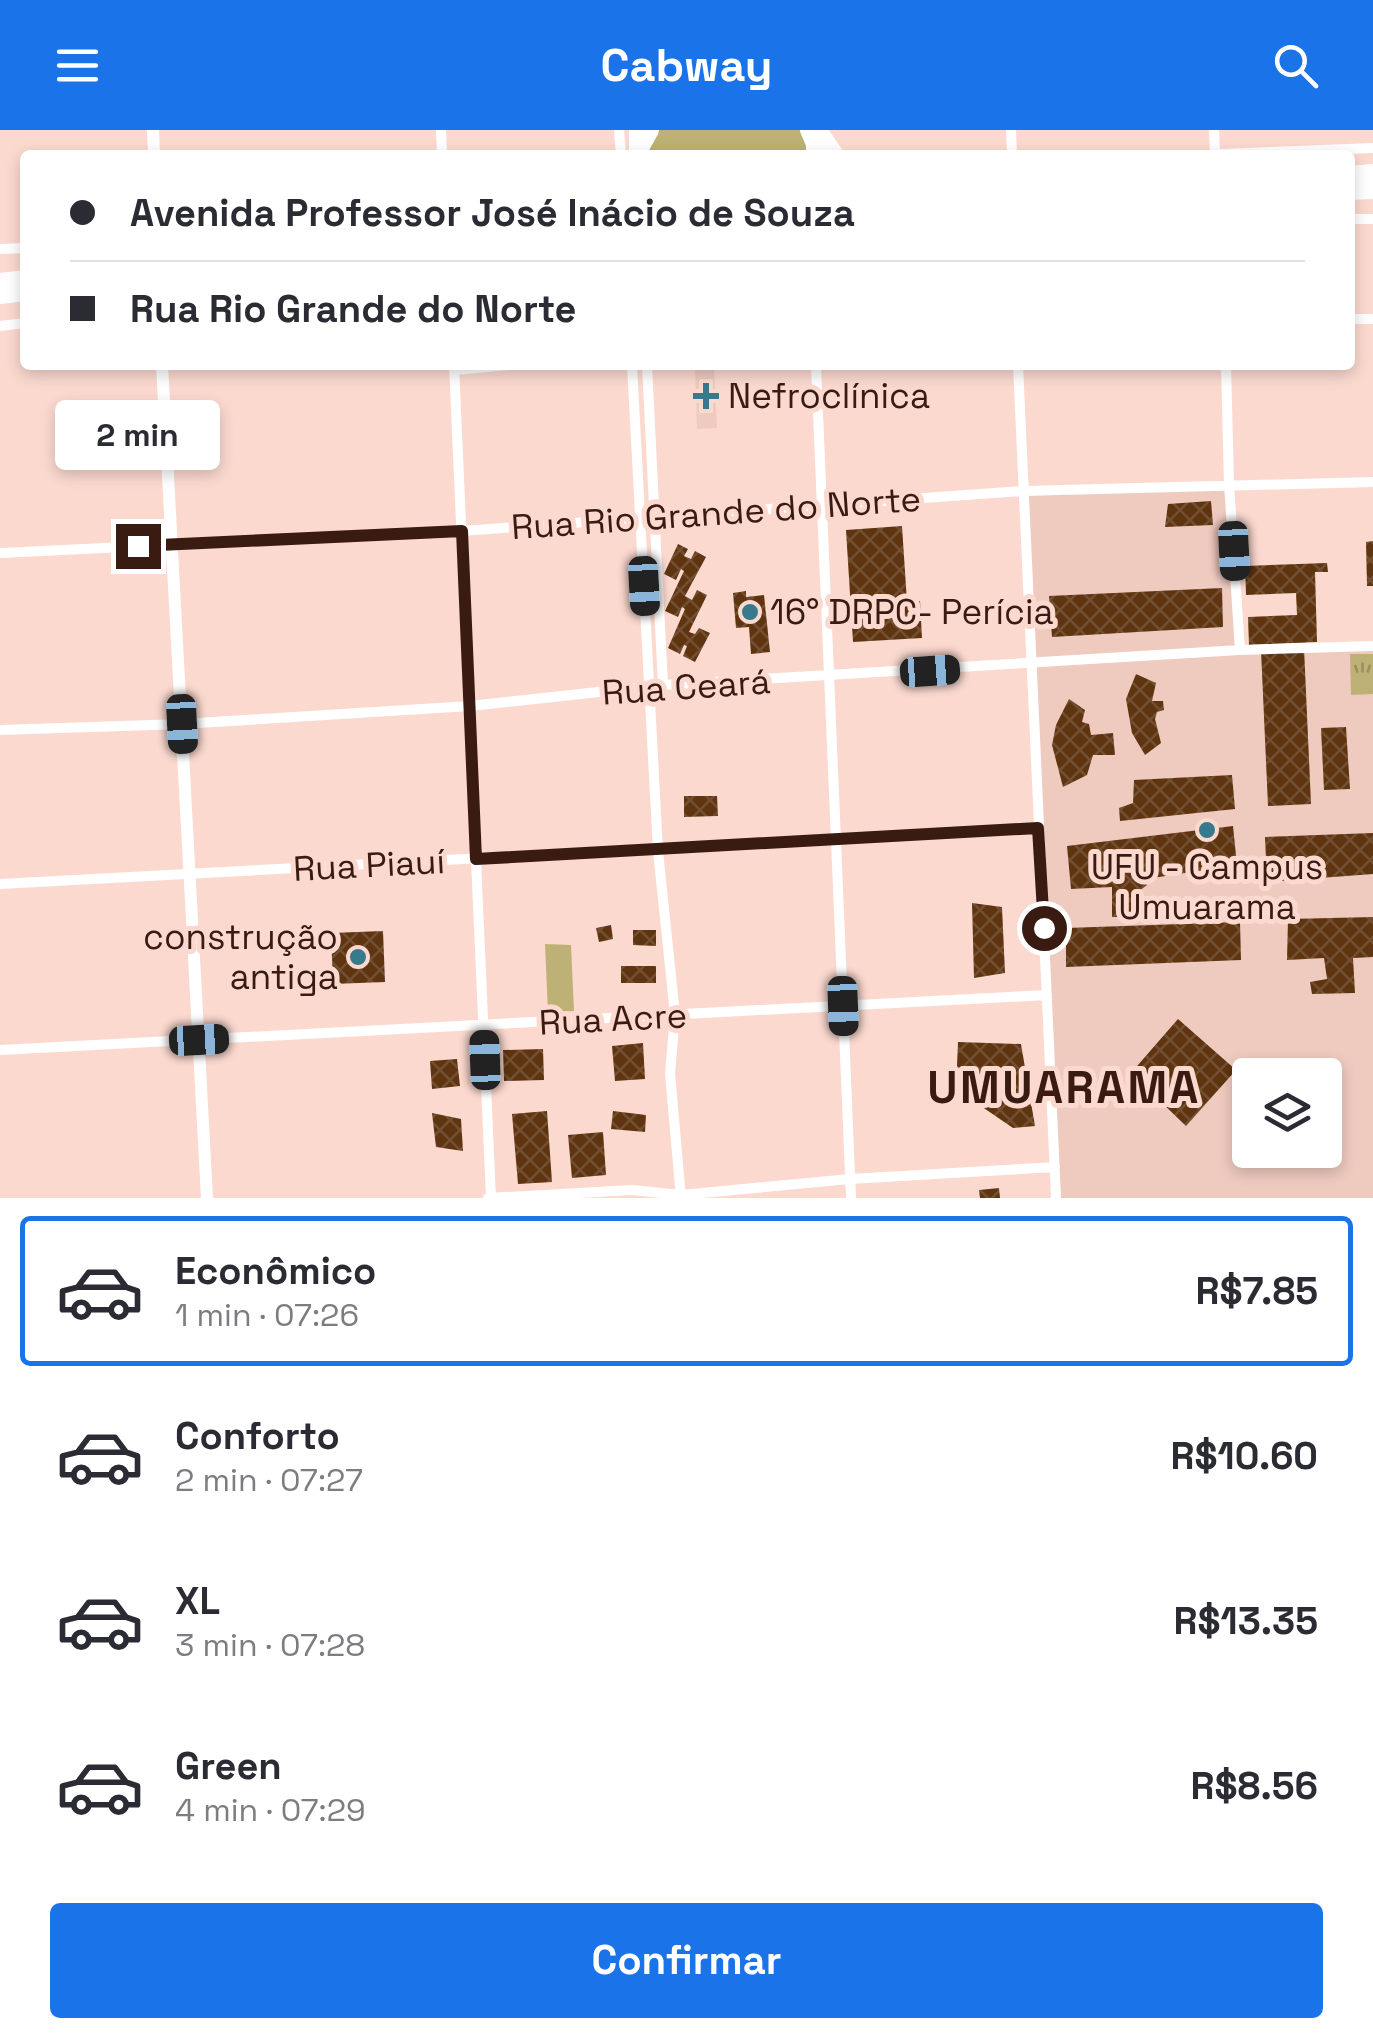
<!DOCTYPE html>
<html lang="pt">
<meta charset="utf-8">
<style>
:root{--surface:#fff;--page:#f2f2f3;--text:#2b2b33;--muted:#7c7c81;--line:#e1e1e2;--accent:#1a73e8}
body{margin:0;font-family:"Space Grotesk",sans-serif;background:var(--page);color:var(--text);height:100vh;display:flex;flex-direction:column;font-size:38px;white-space:nowrap}
*{box-sizing:border-box;margin:0}
p{font-size:32px;color:var(--muted)}
.icon{flex:none;width:55px;height:55px;fill:none;stroke:currentColor;stroke-width:2;stroke-linecap:round;stroke-linejoin:round}
.map{position:relative;height:1068px;overflow:hidden}
.details{display:flex;flex-direction:column;background:var(--surface);flex:1}
.details>*{flex:none}
.guide{position:absolute;left:20px;top:20px;width:1335px;height:220px;border-radius:10px;box-shadow:0 5px 15px #0003;display:grid;align-content:center;height:220px;padding:0 50px;background:var(--surface)}
.buttons{position:absolute;left:1232px;top:928px;display:grid;gap:20px}
.buttons a{display:grid;place-items:center;width:110px;height:110px;border-radius:10px;background:var(--surface);box-shadow:0 5px 15px #0003;font-size:50px}
.end{position:absolute;width:45px;height:45px;margin:-22px;border:12px solid #391b12;background:#fff;box-shadow:0 0 0 5px #fff}
.from{border-radius:50%}
.bubble{position:absolute;height:70px;border-radius:10px;background:var(--surface);box-shadow:0 5px 15px #0003;font-size:32px;font-weight:600;line-height:70px;text-align:center}
.car{position:absolute;width:30px;height:60px;margin:-30px -15px;border-radius:12px;box-shadow:0 0 8px 2px #0007;background:linear-gradient(#222 24%,#8ab4d8 0 40%,#222 0 76%,#8ab4d8 0 86%,#222 0)}
.guide b{display:flex;align-items:center;gap:35px;height:95px;font-size:38px}
.guide b+b{border-top:2px solid var(--line)}
.guide i{width:25px;height:25px;background:var(--text)}
ul{padding:18px 0 0;list-style:none}
li{display:flex;align-items:center;gap:30px;height:150px;margin:0 20px 15px;padding:0 30px;border:5px solid transparent;border-radius:10px}
li div{flex:1}
li b{display:block;font-size:38px}
li em{font-style:normal;font-weight:600}
li.selected{border-color:var(--accent)}
li>.icon{width:90px;height:90px;stroke-width:1.5}
.button{display:flex;gap:20px;margin-top:auto;padding:20px 50px}
.button a{flex:1;height:115px;border-radius:10px;background:var(--accent);color:#fff;font-size:40px;font-weight:600;line-height:115px;text-align:center}
header{display:flex;justify-content:space-between;align-items:center;height:130px;padding:0 50px;background:var(--accent);color:#fff;font-size:45px;font-weight:600}
.map>svg:first-child{display:block}
.built{fill:#efcabf;fill-rule:evenodd}
.grass{fill:#beb175}
.park{fill:url(#park-tufts)}
.building{fill:url(#building-cross-hatch)}
.lines{fill:none;stroke-linecap:round;stroke-linejoin:round}
.minor{stroke:#fff;stroke-width:10}
.tertiary{stroke:#fff;stroke-width:12}
.trunk{stroke:#fff;stroke-width:18}
.route{stroke:#391b12;stroke-width:12}
.poi-dot{fill:#377a8b;stroke:#fbd9cf;stroke-width:4}
.labels{text-anchor:middle;stroke-width:10;stroke-linejoin:round;paint-order:stroke}
.poi-label{font-size:35px;fill:#391b12;stroke:#fbd9cf;text-anchor:start}
.street-label{font-size:35px;fill:#391b12;stroke:#fbd9cf}
.district-label{font-size:45px;font-weight:bold;letter-spacing:2.5px;fill:#391b12;stroke:#fbd9cf}
</style>
<header><svg class="icon" aria-label="menu" viewBox="0 0 24 24"><path d="M4 6h16M4 12h16M4 18h16"/></svg>Cabway<svg class="icon" aria-label="search" viewBox="0 0 24 24"><circle cx="10" cy="10" r="6"/><path d="M15 15l6 6"/></svg></header>
<div class="map">
<svg width="1373" height="1068" viewBox="0 0 1373 1068">
<defs>
<pattern id="park-tufts" width="24" height="20" patternUnits="userSpaceOnUse" patternTransform="scale(2.5)"><rect width="24" height="20" fill="#beb175"/><path d="M3 7l-1-3M5 7V3M7 7l1-3M15 17l-1-3M17 17v-4M19 17l1-3" fill="none" stroke="#9b8f5f"/></pattern>
<pattern id="building-cross-hatch" width="8" height="8" patternUnits="userSpaceOnUse" patternTransform="scale(2.5)"><rect width="8" height="8" fill="#5f3410"/><path d="M0 0l8 8M0 8l8-8" fill="none" stroke="#734f32"/></pattern>
</defs>
<rect width="100%" height="100%" fill="#fbd9cf"/>
<path class="built" d="M 695,235 L 714,235 L 717,298 L 697,299 Z
M 1231,355 L 1239,521 L 1373,516 L 1373,1068 L 1059,1068 L 1024,361 ZM 1250,945 L 1325,945 L 1325,1020 L 1250,1020 Z"/>
<path class="grass" d="M 657,0 L 801,0 L 807,11 L 806,25 L 643,25 Z
M 545,814 L 571,815 L 574,881 L 548,882 Z"/>
<path class="park" d="M 1350,524 L 1373,524 L 1373,564 L 1351,565 Z"/>
<path class="building" d="M 1211,371 L 1213,395 L 1165,397 L 1168,374 Z
M 902,396 L 907,472 L 920,471 L 922,508 L 853,512 L 846,400 Z
M 1373,411 L 1373,456 L 1367,456 L 1366,412 Z
M 678,414 L 688,419 L 684,426 L 691,429 L 695,421 L 706,427 L 685,466 L 692,470 L 697,460 L 707,465 L 689,502 L 695,504 L 699,498 L 710,503 L 695,532 L 683,526 L 687,516 L 684,515 L 680,524 L 668,518 L 685,479 L 682,477 L 678,487 L 665,481 L 684,441 L 681,439 L 676,450 L 664,444 Z
M 1327,433 L 1328,442 L 1315,442 L 1317,512 L 1249,515 L 1248,487 L 1297,485 L 1296,463 L 1246,465 L 1245,436 Z
M 1222,458 L 1223,497 L 1052,507 L 1049,466 Z
M 746,461 L 746,467 L 764,465 L 770,522 L 751,524 L 749,497 L 736,498 L 733,463 Z
M 1304,518 L 1311,674 L 1268,676 L 1261,520 Z
M 1136,544 L 1156,553 L 1152,571 L 1163,571 L 1164,580 L 1157,582 L 1155,589 L 1161,613 L 1145,625 L 1132,603 L 1126,569 Z
M 1069,569 L 1085,580 L 1082,592 L 1089,594 L 1091,605 L 1113,603 L 1115,625 L 1093,625 L 1087,645 L 1063,657 L 1052,615 L 1056,595 Z
M 1346,597 L 1350,659 L 1324,660 L 1321,598 Z
M 1232,645 L 1235,679 L 1120,691 L 1119,678 L 1133,673 L 1134,650 Z
M 684,666 L 717,666 L 718,686 L 684,687 Z
M 1233,696 L 1237,735 L 1146,749 L 1147,755 L 1134,765 L 1132,787 L 1112,787 L 1112,757 L 1071,759 L 1067,716 Z
M 1373,703 L 1373,744 L 1267,752 L 1265,707 Z
M 972,773 L 1002,777 L 1005,843 L 974,848 Z
M 1373,787 L 1373,827 L 1353,828 L 1355,863 L 1312,864 L 1310,852 L 1327,849 L 1324,828 L 1287,830 L 1288,789 Z
M 1240,792 L 1241,830 L 1066,837 L 1066,798 Z
M 611,795 L 613,809 L 599,812 L 596,798 Z
M 633,800 L 656,800 L 656,816 L 633,815 Z
M 383,801 L 385,852 L 333,854 L 331,803 Z
M 621,836 L 656,836 L 656,853 L 621,853 Z
M 1178,889 L 1236,940 L 1186,996 L 1131,943 Z
M 958,912 L 1021,914 L 1035,996 L 1013,998 L 956,959 Z
M 643,913 L 645,949 L 615,951 L 612,916 Z
M 543,919 L 544,950 L 504,951 L 503,920 Z
M 457,929 L 460,956 L 432,959 L 430,931 Z
M 547,981 L 552,1052 L 518,1054 L 512,984 Z
M 613,981 L 646,985 L 645,1002 L 611,999 Z
M 432,983 L 461,989 L 463,1021 L 436,1017 Z
M 603,1002 L 606,1045 L 572,1048 L 568,1005 Z
M 999,1058 L 1000,1068 L 980,1068 L 979,1060 Z"/>
<g class="lines">
<path class="minor" d="M 441,0 L 442,25
M 619,0 L 621,25
M 634,0 L 634,24
M 1011,0 L 1012,25
M 1214,0 L 1215,23
M 1192,25 L 1373,18
M 1350,89 L 1373,89
M 0,119 L 25,118
M 1350,189 L 1373,189
M 0,196 L 25,193
M 454,235 L 491,1068
M 632,235 L 658,721 L 675,885 L 670,944 L 681,1068
M 647,235 L 663,555
M 816,235 L 851,1068
M 1018,235 L 1056,1068
M 1226,235 L 1229,354 L 1240,520
M 455,240 L 508,235
M 0,423 L 462,401 L 1023,361 L 1373,352
M 0,600 L 182,594 L 470,576 L 663,555 L 1240,520 L 1373,516
M 0,754 L 1038,698
M 0,920 L 1047,865
M 488,1068 L 632,1060 L 681,1065 L 850,1049 L 1055,1037"/>
<path class="tertiary" d="M 153,0 L 154,25
M 162,235 L 207,1068"/>
<path class="trunk" d="M 809,0 L 815,14 L 815,25
M 818,0 L 835,25
M 636,25 L 650,0
M 1350,45 L 1373,43
M 1350,61 L 1373,60
M 0,152 L 25,149
M 0,165 L 25,162"/>
</g>
<g class="lines">
<path class="route" d="M 138,416 L 462,401 L 476,729 L 1038,698 L 1044,798"/>
</g>
<g class="poi-dot">
<path d="M701 251h10v10h10v10h-10v10h-10v-10h-10v-10h10z"/>
<circle cx="750" cy="482" r="10"/>
<circle cx="1207" cy="700" r="10"/>
<circle cx="358" cy="827" r="10"/>
</g>
<g class="labels">
<g class="poi-label">
<text x="728" y="278">Nefroclínica</text>
<text x="770" y="494">16° DRPC- Perícia</text>
<text x="1207" y="749" text-anchor="middle">UFU - Campus<tspan x="1207" dy="40">Umuarama</tspan></text>
<text x="338" y="819" text-anchor="end">construção<tspan x="338" dy="40">antiga</tspan></text>
</g>
<g class="street-label">
<text transform="translate(716 383) rotate(-4)" y="12">Rua Rio Grande do Norte</text>
<text transform="translate(686 557) rotate(-4)" y="12">Rua Ceará</text>
<text transform="translate(369 735) rotate(-3)" y="12">Rua Piauí</text>
<text transform="translate(613 889) rotate(-3)" y="12">Rua Acre</text>
</g>
<g class="district-label">
<text x="1064" y="973">UMUARAMA</text>
</g>
</g>
</svg>
<div class="buttons">
<a><svg class="icon" aria-label="layers" viewBox="0 0 24 24"><path d="M12 4l9 5-9 5-9-5zM3 14l9 5 9-5"/></svg></a>
</div>
<i class="end from" style="left:1044px;top:798px"></i>
<i class="end" style="left:138px;top:416px"></i>
<div class="bubble" style="left:55px;top:270px;width:165px">2 min</div>
<i class="car" style="left:1234px;top:421px;rotate:177deg"></i>
<i class="car" style="left:644px;top:456px;rotate:177deg"></i>
<i class="car" style="left:930px;top:541px;rotate:86deg"></i>
<i class="car" style="left:182px;top:594px;rotate:177deg"></i>
<i class="car" style="left:843px;top:876px;rotate:178deg"></i>
<i class="car" style="left:199px;top:910px;rotate:87deg"></i>
<i class="car" style="left:485px;top:930px;rotate:358deg"></i>
<div class="guide">
<b><i class="from"></i>Avenida Professor José Inácio de Souza</b>
<b><i></i>Rua Rio Grande do Norte</b>
</div>
</div>
<section class="details">
<ul>
<li class="selected"><svg class="icon" aria-label="car" viewBox="0 0 24 24"><path d="M5 17H2v-5l4-1 3-4h7l3 4 3 1v5h-3M9 17h6M6 11h13"/><circle cx="7" cy="17" r="2"/><circle cx="17" cy="17" r="2"/></svg><div><b>Econômico</b><p>1 min · 07:26</p></div><em>R$7.85</em></li>
<li><svg class="icon" aria-label="car" viewBox="0 0 24 24"><path d="M5 17H2v-5l4-1 3-4h7l3 4 3 1v5h-3M9 17h6M6 11h13"/><circle cx="7" cy="17" r="2"/><circle cx="17" cy="17" r="2"/></svg><div><b>Conforto</b><p>2 min · 07:27</p></div><em>R$10.60</em></li>
<li><svg class="icon" aria-label="car" viewBox="0 0 24 24"><path d="M5 17H2v-5l4-1 3-4h7l3 4 3 1v5h-3M9 17h6M6 11h13"/><circle cx="7" cy="17" r="2"/><circle cx="17" cy="17" r="2"/></svg><div><b>XL</b><p>3 min · 07:28</p></div><em>R$13.35</em></li>
<li><svg class="icon" aria-label="car" viewBox="0 0 24 24"><path d="M5 17H2v-5l4-1 3-4h7l3 4 3 1v5h-3M9 17h6M6 11h13"/><circle cx="7" cy="17" r="2"/><circle cx="17" cy="17" r="2"/></svg><div><b>Green</b><p>4 min · 07:29</p></div><em>R$8.56</em></li>
</ul>
<div class="button"><a>Confirmar</a></div>
</section>
